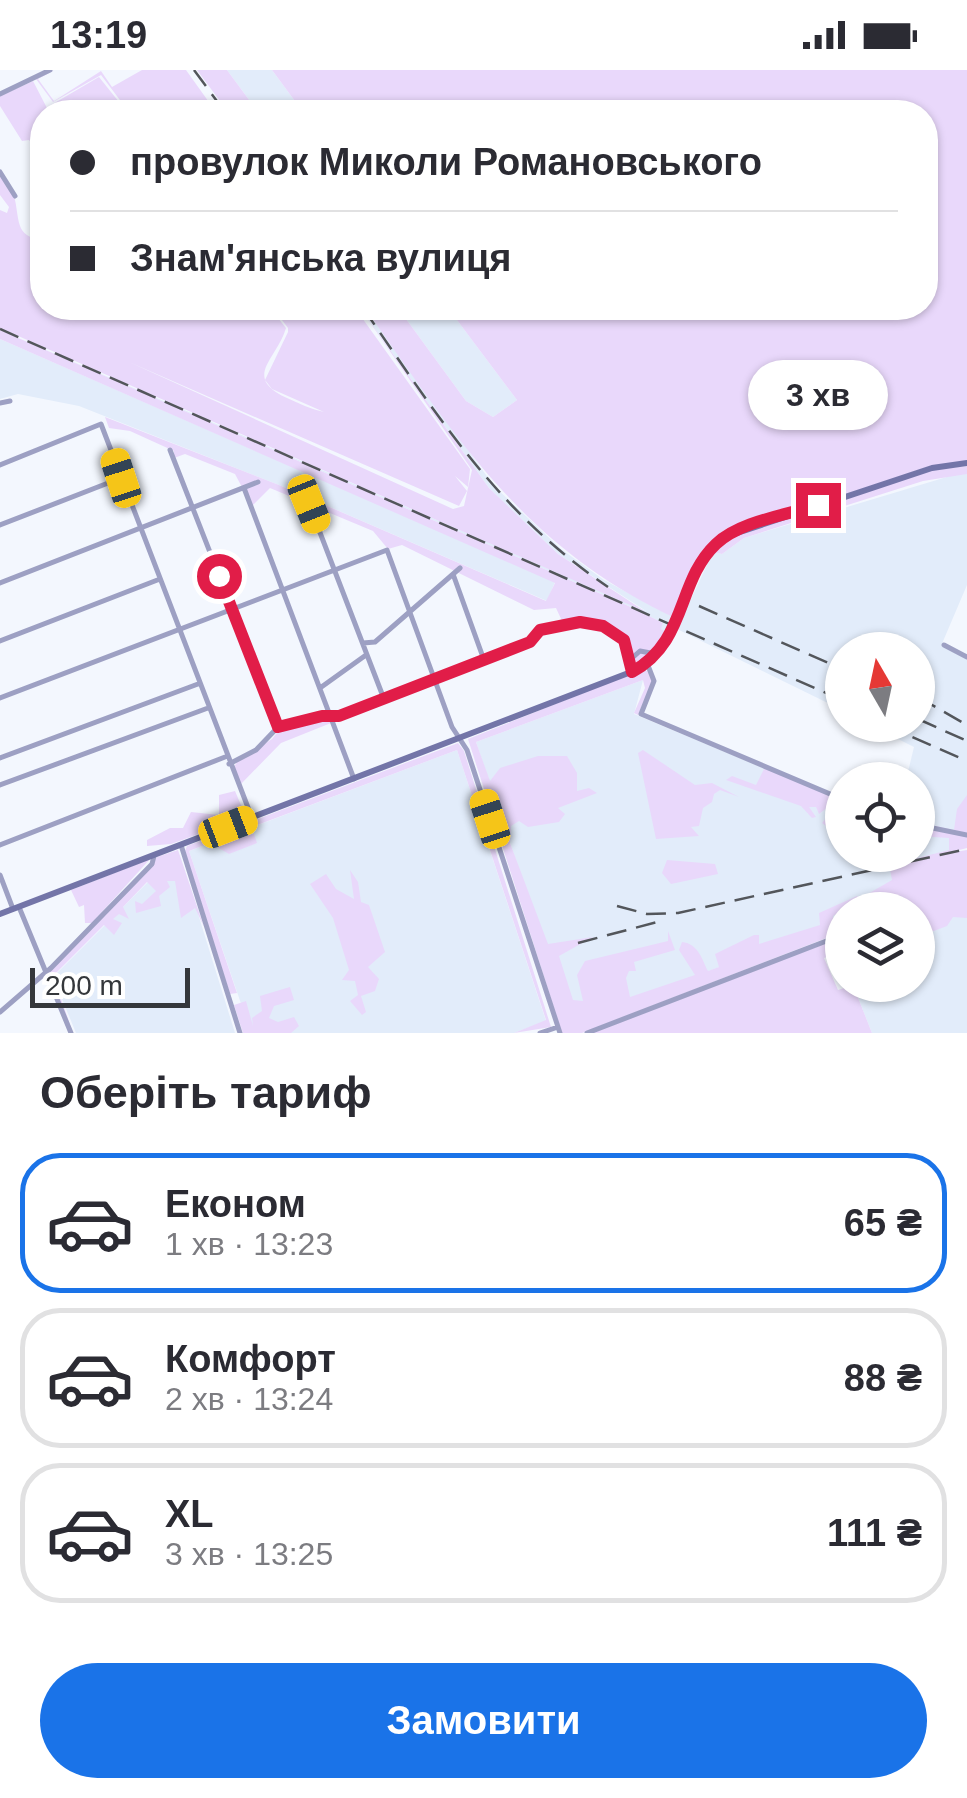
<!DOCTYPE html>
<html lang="uk">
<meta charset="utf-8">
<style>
:root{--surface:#fff;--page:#f7f7f7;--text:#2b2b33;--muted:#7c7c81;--line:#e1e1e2;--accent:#1a73e8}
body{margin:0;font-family:Arial,sans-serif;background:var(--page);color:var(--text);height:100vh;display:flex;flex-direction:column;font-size:38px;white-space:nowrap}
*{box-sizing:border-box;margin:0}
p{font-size:32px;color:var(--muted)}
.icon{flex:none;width:55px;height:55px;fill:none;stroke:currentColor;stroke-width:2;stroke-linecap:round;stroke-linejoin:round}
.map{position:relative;height:963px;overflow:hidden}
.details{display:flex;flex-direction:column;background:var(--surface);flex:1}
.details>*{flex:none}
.banner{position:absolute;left:30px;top:30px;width:908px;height:220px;border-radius:40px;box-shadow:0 2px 8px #0004;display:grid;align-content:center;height:220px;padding:0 40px;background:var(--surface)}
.needle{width:65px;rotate:351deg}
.buttons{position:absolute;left:825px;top:562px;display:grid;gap:20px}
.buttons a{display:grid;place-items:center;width:110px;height:110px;border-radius:50%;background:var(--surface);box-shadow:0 2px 8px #0004;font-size:50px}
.scale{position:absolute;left:30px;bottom:25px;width:160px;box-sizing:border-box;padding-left:10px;border:5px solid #34373b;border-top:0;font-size:28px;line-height:35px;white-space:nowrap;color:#34373b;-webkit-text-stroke:8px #fff;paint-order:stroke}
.end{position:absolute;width:45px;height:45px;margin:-22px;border:12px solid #e11d48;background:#fff;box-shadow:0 0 0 5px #fff}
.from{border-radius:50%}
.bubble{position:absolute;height:70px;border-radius:35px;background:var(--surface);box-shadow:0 2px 8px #0004;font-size:32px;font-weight:700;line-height:70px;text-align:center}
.car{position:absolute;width:30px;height:60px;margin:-30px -15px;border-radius:12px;box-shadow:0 0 8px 2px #0007;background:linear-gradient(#f5c518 24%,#345 0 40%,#f5c518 0 76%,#345 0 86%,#f5c518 0)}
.banner b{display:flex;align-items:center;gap:35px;height:95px;font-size:38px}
.banner b+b{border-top:2px solid var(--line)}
.banner i{width:25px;height:25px;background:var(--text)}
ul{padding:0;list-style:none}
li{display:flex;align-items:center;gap:30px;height:140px;margin:0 20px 15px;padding:0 20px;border:5px solid var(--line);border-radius:40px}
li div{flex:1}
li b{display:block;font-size:38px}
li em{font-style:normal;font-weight:700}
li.current{border-color:var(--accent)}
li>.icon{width:90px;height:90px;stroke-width:1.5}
h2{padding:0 40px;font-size:45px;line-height:120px}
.button{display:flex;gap:20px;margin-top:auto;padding:20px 40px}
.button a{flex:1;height:115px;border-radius:60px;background:var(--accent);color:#fff;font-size:40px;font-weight:700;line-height:115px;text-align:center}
.status{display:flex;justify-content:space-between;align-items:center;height:70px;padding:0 50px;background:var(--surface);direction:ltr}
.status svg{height:28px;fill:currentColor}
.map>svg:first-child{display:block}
.built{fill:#e2ecfa}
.green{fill:#e9d8fb}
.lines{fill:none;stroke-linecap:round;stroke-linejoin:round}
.street{stroke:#9da0c3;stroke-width:5}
.secondary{stroke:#7375a8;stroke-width:6}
.rail{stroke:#53565b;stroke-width:2.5;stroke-dasharray:20 10;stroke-linecap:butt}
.route{stroke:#e11d48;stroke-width:12}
</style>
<div class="status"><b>13:19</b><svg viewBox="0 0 49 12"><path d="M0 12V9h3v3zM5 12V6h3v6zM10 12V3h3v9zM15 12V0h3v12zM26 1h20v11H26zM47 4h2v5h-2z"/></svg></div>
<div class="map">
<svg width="967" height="963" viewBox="0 0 967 963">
<rect width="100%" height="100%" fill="#f3f7fe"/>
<path class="built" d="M 227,0 L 272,0 L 303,42 L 258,42 Z
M 360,238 L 365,238 L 494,416 L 561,479 L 604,510 L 675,548 L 669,562 L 660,559 L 663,553 L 633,538 L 0,260 L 646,541 L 558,484 L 489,418 Z
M 398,238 L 448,238 L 517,330 L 493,347 L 466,331 Z
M 0,269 L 555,512 L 547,531 L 279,415 L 79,336 L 18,324 L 0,329 Z
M 960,403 L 967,404 L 967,515 L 941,576 L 967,589 L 967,764 L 918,754 L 918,710 L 906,710 L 914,677 L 870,655 L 918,655 L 918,580 L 842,580 L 842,640 L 677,559 L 713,482 L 722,484 L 744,468 Z
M 643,610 L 634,644 L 842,731 L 842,785 L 918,785 L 918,757 L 954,765 L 949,782 L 967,781 L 899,811 L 872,840 L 842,840 L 842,851 L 571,953 L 476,672 Z
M 457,680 L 546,951 L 514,963 L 251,963 L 189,781 Z
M 181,789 L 235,963 L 76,963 L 53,907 L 166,794 Z
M 967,833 L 967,963 L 872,963 L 853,915 L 918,915 L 918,853 Z"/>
<path class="green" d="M 55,0 L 38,9 L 54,31 L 101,1 L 112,17 L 142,0 L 186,0 L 216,42 L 129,42 L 101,5 L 53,32 L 36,9 Z
M 197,0 L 227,0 L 258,42 L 228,42 Z
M 272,0 L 967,0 L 967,391 L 930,396 L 724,465 L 708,479 L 675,548 C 524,477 457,369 365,238 L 398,238 L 466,331 L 493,347 L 517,330 L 448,238 L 925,238 L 925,42 L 303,42 Z
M 99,7 L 127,42 L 51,42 L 51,35 Z
M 33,11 L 49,42 L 42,42 L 42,89 L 29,70 L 22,71 L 0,36 L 0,26 Z
M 0,105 C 5,112 12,119 14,126 C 20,147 14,168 42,169 L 42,238 L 270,238 L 286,258 C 276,291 242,307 287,328 C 300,334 311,339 324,342 L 272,319 L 265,310 L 288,262 L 288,258 L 273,238 L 355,238 L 470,399 L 468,417 L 455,406 L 467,421 L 459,436 L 129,292 L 453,439 L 464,436 L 472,400 L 360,238 L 489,418 L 558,484 L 646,542 L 0,258 L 0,140 L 7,143 L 9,137 L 0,125 Z
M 0,260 L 633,538 L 663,553 L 661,559 L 669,563 L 659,578 L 634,597 L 629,573 C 606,560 592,546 563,553 L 556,538 L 534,540 L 402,475 L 388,479 L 373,461 L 270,418 L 252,436 L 235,404 L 185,384 L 174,388 L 174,381 L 130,361 L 109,358 L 105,347 L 279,415 L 546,531 L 555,513 L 0,269 Z
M 967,396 L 967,404 L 923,411 L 744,468 L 722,484 L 713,482 L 726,469 L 932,400 Z
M 643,599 L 649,602 L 652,611 L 638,645 L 634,643 L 645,618 L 643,610 L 476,672 L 490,711 L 500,698 L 538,686 L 567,686 L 577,703 L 577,721 L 589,718 L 597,723 L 558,738 L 565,744 L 559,752 L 528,757 L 519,751 L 511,756 L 510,773 L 548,874 L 593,867 L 559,886 L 573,930 L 583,931 L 577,905 L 585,891 L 668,871 L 668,861 L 675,880 L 634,892 L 636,901 L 629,901 L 626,908 L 630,927 L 695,905 L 679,880 L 682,872 C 699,874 702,890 708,901 L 719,897 L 715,884 L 754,865 L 759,865 L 759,874 L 820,855 L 819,843 L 857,826 L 861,830 L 833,846 L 833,849 L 842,847 L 842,862 L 582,963 L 562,963 L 468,669 Z
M 322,647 L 331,653 L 281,673 L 240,715 L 234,697 L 237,692 L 272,669 L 280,659 Z
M 458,673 L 464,681 L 551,957 L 514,963 L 546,950 L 457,680 L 252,757 L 237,766 L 254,764 L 257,773 L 229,784 L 210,773 L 189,781 L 237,923 L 230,924 L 185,781 L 187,776 Z
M 643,680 L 695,715 L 712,713 L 739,727 L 720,720 L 714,724 L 712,732 L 703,738 L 699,756 L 691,757 L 699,766 L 656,769 L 638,683 Z
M 765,697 L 842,730 L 842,751 L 829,758 L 822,753 L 831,742 L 828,737 L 819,744 L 816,737 L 809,737 L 816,747 L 812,748 L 801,736 L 726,710 L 732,706 L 756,715 Z
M 235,721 L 246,747 L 171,774 L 147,776 L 147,770 L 170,758 L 183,758 L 191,742 L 219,745 L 219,725 Z
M 967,725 L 967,778 L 943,784 L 967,780 L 967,848 L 953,847 L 947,856 L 918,867 L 918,840 L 871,840 L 866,825 L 892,810 L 890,799 L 904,792 L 894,794 L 949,780 L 949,768 L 918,766 L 918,752 L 954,760 L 957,739 Z
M 178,780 L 204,857 L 195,838 L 181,848 L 175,811 L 167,811 L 170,817 L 159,826 L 161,836 L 136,843 L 135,831 L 142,834 L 156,821 L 147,812 L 123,837 L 129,849 L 119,844 L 113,849 L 122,853 L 114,865 L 104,855 L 53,906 L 73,963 L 47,902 L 157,787 Z
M 150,789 L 92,853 L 85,853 L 84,835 L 79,837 L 71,820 Z
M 667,790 L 715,794 L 718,804 L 671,814 L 662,803 Z
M 350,800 L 358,812 L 361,832 L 369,835 L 385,882 L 368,897 L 379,909 L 375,921 L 361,926 L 366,942 L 362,945 L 350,931 L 358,925 L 355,911 L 342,910 L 349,900 L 333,848 L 310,814 L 326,804 L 336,819 L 354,829 Z
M 842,867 L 842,880 L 824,888 L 838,920 L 853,915 L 872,963 L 592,963 Z
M 290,917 L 294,930 L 274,936 L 269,948 L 278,952 L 294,947 L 299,956 L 291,963 L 243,963 L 234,935 L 246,931 L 253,956 L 252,948 L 262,941 L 260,926 Z"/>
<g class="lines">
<path class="street" d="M 0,24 L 50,0
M 0,102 L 15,126
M 0,333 L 10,331
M 170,380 L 278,656
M 0,395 L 101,354 L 252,748
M 244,418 L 354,709
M 309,434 L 384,629
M 0,455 L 121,408
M 453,504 L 484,590
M 0,513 L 258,412
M 0,571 L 160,509
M 363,573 L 375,572 L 460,498
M 944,575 L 967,587
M 631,589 L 640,581 L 656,584
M 647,593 L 654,611 L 641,644 L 842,729
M 320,618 L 366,585
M 0,628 L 387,480 L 452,657 L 467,680 L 560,963
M 0,688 L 198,614
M 229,694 L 256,680 L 278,657 L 326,645 L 339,646 L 530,573 L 540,559 C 590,556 580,545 627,572 L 631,594
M 0,715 L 208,638
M 918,755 L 967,765
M 0,775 L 225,687
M 181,775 L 240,963
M 0,805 L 13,839
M 19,837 L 71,963
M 0,942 L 51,898 L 152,794 L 154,786
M 540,963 L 558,957
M 587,963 L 842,865"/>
<path class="secondary" d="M 0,844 L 631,602 C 689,570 679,502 725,467 L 932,398 L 967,393"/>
<path class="rail" d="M 194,0 L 225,42
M 363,238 C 438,346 496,441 608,517
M 0,259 L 842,630
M 699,536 L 842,599
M 918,627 L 967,655
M 918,649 L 967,671
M 885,655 L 967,691
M 617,836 L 647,844 L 678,843 L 967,779
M 578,873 L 661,851"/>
</g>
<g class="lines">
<path class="route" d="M 219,506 L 278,657 L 322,646 L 339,646 L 530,572 L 540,560 L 580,552 L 603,556 L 624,570 L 632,602 C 688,571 676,512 716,474 C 740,451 787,445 818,435"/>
</g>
</svg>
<div class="buttons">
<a><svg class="needle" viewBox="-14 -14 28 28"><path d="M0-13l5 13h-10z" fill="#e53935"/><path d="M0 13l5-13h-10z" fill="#7c7c81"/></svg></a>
<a><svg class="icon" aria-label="locate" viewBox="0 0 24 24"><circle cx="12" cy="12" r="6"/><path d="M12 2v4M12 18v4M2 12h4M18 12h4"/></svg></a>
<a><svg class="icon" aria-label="layers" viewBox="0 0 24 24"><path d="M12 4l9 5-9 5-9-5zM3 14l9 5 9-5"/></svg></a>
</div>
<div class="scale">200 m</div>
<i class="end from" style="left:219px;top:506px"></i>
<i class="end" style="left:818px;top:435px"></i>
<div class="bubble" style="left:748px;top:290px;width:140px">3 хв</div>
<i class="car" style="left:121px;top:408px;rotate:342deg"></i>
<i class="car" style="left:309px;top:434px;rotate:158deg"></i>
<i class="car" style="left:490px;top:749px;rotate:342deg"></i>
<i class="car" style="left:228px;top:757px;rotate:69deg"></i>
<div class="banner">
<b><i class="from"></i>провулок Миколи Романовського</b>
<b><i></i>Знам'янська вулиця</b>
</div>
</div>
<section class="details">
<h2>Оберіть тариф</h2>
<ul>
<li class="current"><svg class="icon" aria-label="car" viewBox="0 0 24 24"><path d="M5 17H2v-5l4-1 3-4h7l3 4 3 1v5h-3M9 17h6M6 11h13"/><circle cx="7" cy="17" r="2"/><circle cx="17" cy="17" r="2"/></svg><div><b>Економ</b><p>1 хв · 13:23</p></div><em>65 ₴</em></li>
<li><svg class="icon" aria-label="car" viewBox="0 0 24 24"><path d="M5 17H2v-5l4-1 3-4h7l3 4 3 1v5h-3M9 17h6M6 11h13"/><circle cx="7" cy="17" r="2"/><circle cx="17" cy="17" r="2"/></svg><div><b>Комфорт</b><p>2 хв · 13:24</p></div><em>88 ₴</em></li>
<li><svg class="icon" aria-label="car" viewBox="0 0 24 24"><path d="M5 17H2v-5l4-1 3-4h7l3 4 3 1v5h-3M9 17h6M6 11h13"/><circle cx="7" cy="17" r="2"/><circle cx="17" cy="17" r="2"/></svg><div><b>XL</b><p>3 хв · 13:25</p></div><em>111 ₴</em></li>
</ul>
<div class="button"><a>Замовити</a></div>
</section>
